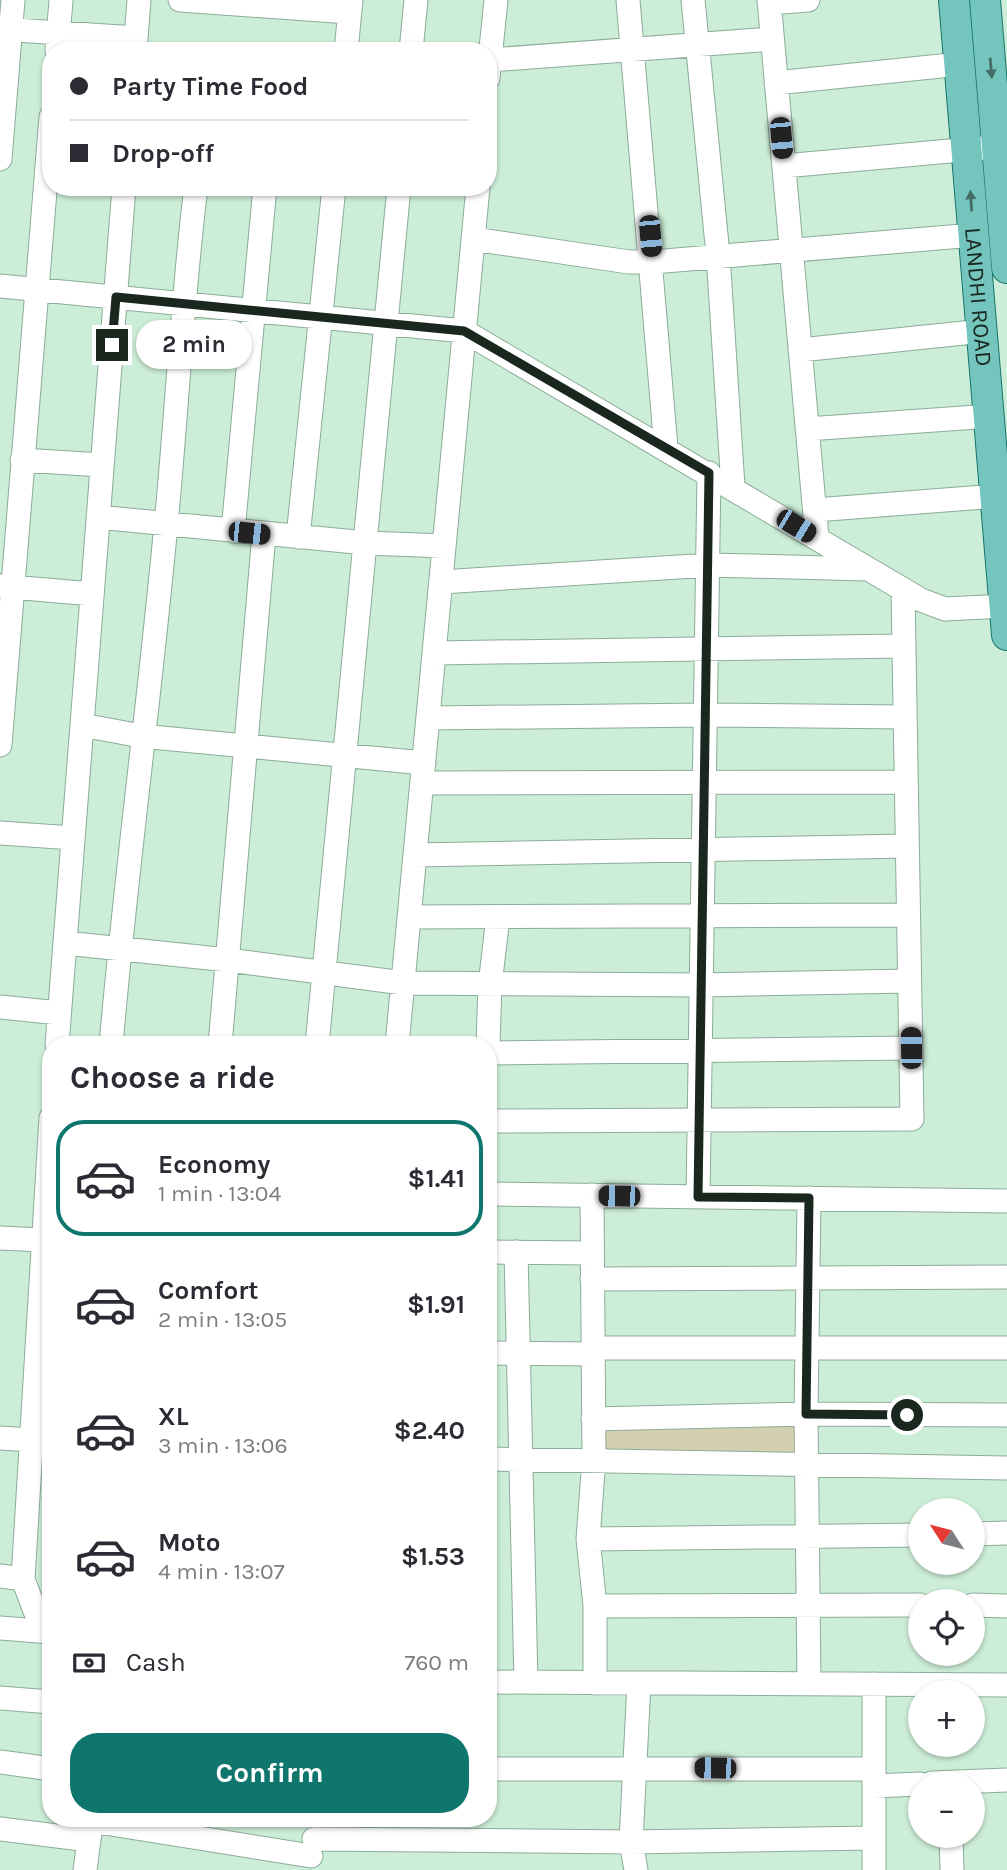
<!DOCTYPE html>
<meta charset="utf-8">
<style>
:root{--surface:#fff;--page:#f2f2f3;--text:#2b2b33;--muted:#7c7c81;--line:#e1e1e2;--accent:#0f766e}
body{margin:0;font-family:Karla,sans-serif;background:var(--page);color:var(--text);height:100vh;display:flex;flex-direction:column;font-size:26px;white-space:nowrap}
*{box-sizing:border-box;margin:0}
p{font-size:23px;color:var(--muted)}
.icon{flex:none;width:38px;height:38px;fill:none;stroke:currentColor;stroke-width:2;stroke-linecap:round;stroke-linejoin:round}
.map{position:relative;flex:1;overflow:hidden}
.sheet{position:absolute;left:42px;top:1036px;width:455px;height:791px;display:flex;flex-direction:column;background:var(--surface);border-radius:28px;box-shadow:0 2px 5px #0004}
.sheet>*{flex:none}
.banner{position:absolute;left:42px;top:42px;width:455px;height:154px;border-radius:28px;box-shadow:0 2px 5px #0004;display:grid;align-content:center;height:154px;padding:0 28px;background:var(--surface)}
.needle{width:46px;rotate:306deg}
.controls{position:absolute;left:908px;top:1498px;display:grid;gap:14px}
.controls a{display:grid;place-items:center;width:77px;height:77px;border-radius:50%;background:var(--surface);box-shadow:0 2px 5px #0004;font-size:35px}
.end{position:absolute;width:32px;height:32px;margin:-16px;border:9px solid #1a271f;background:#fff;box-shadow:0 0 0 4px #fff}
.from{border-radius:50%}
.bubble{position:absolute;height:49px;border-radius:24px;background:var(--surface);box-shadow:0 2px 5px #0004;font-size:23px;font-weight:700;line-height:49px;text-align:center}
.car{position:absolute;width:21px;height:42px;margin:-21px -10px;border-radius:9px;box-shadow:0 0 5px 2px #0007;background:linear-gradient(#222 24%,#8ab4d8 0 40%,#222 0 76%,#8ab4d8 0 86%,#222 0)}
.banner b{display:flex;align-items:center;gap:24px;height:66px;font-size:26px}
.banner b+b{border-top:2px solid var(--line)}
.banner i{width:18px;height:18px;background:var(--text)}
ul{padding:0;list-style:none}
li{display:flex;align-items:center;gap:21px;height:116px;margin:0 14px 10px;padding:0 14px;border:4px solid transparent;border-radius:28px}
li div{flex:1}
li b{display:block;font-size:26px}
li em{font-style:normal;font-weight:700}
li.current{border-color:var(--accent)}
li>.icon{width:63px;height:63px;stroke-width:1.5}
h2{padding:0 28px;font-size:32px;line-height:84px}
.pay{display:flex;align-items:center;gap:18px;height:77px;padding:0 28px;font-size:26px}
.pay p{margin-inline-start:auto}
.primary-button{display:flex;gap:14px;margin-top:auto;padding:14px 28px}
.primary-button a{flex:1;height:80px;border-radius:28px;background:var(--accent);color:#fff;font-size:28px;font-weight:700;line-height:80px;text-align:center}
.map>svg:first-child{display:block}
.green{fill:#d3d0b1}
.lines{fill:none;stroke-linecap:round;stroke-linejoin:round}
.minor-casing{stroke:#8cac98;stroke-width:25}
.major-casing{stroke:#177469;stroke-width:32}
.minor{stroke:#fff;stroke-width:23}
.major{stroke:#73c5bd;stroke-width:30}
.oneway{fill:#426e66}
.route{stroke:#1a271f;stroke-width:9}
.labels{text-anchor:middle;stroke-width:6;stroke-linejoin:round;paint-order:stroke}
.street-label{font-size:23px;fill:#1a271f;stroke:#d9fae5}
</style>
<div class="map">
<svg width="1007" height="1870" viewBox="0 0 1007 1870">
<rect width="100%" height="100%" fill="#ccedd7"/>
<path class="green" d="M 806,1414 L 809,1462 L 594,1459 L 593,1419 Z"/>
<g class="lines">
<defs>
<path id="minor" d="M 180,0 L 349,12
M 628,0 L 666,448
M 693,0 L 718,255 L 733,487
M 769,0 L 817,538
M 769,3 L 808,0
M 0,29 L 136,38
M 57,51 L 61,0
M 135,51 L 139,0
M 346,51 L 351,0
M 411,51 L 416,0
M 490,60 L 772,39
M 488,78 L 496,0
M 776,83 L 960,64
M 0,159 L 13,0
M 784,166 L 983,148
M 473,239 L 629,262 L 653,262 L 974,235
M 0,286 L 464,331 L 921,600 L 945,609 L 1006,606
M 800,350 L 983,331
M 807,429 L 991,416
M 22,460 L 102,465
M 815,510 L 997,496
M 98,517 L 366,543 L 444,546
M 233,531 L 265,187
M 298,537 L 334,187
M 441,582 L 710,565 L 867,569
M 0,586 L 92,594
M 434,653 L 904,646
M 428,718 L 705,715 L 905,717
M 82,725 L 141,736 L 424,763
M 0,745 L 51,117
M 422,783 L 906,782
M 0,833 L 73,838
M 415,855 L 907,846
M 409,917 L 908,915
M 65,943 L 228,960 L 403,983 L 702,985 L 909,981
M 0,1007 L 59,1013
M 57,1045 L 124,187
M 111,1045 C 126,871 150,698 166,524 C 177,412 182,299 196,187
M 220,1045 L 264,534
M 317,1045 L 399,187
M 397,1045 L 478,187
M 488,1045 L 490,985 L 498,917
M 488,1053 L 910,1048
M 51,1118 L 23,1579 L 35,1611 L 51,1632
M 488,1121 L 912,1119 L 903,589
M 488,1194 L 1007,1201
M 592,1195 L 594,1459 L 588,1539 L 595,1606 L 595,1683
M 698,1197 L 709,473
M 809,1198 L 806,1414 L 809,1684
M 0,1238 L 43,1240
M 488,1252 L 592,1253
M 516,1252 L 526,1682
M 592,1279 L 1007,1277
M 593,1348 L 1007,1348
M 488,1353 L 593,1354
M 593,1419 L 806,1414 L 1007,1415
M 0,1438 L 32,1440
M 488,1459 L 1007,1468
M 973,1534 L 1007,1533
M 588,1539 L 920,1535
M 0,1576 L 23,1579
M 973,1605 L 1007,1606
M 595,1606 L 920,1605
M 0,1628 L 51,1632
M 488,1682 L 1007,1685
M 874,1684 L 874,1870
M 0,1698 L 51,1702
M 0,1762 L 51,1769
M 488,1769 L 874,1769
M 932,1783 L 1007,1780
M 874,1786 L 920,1784
M 92,1821 L 311,1856
M 0,1829 L 89,1840
M 951,1836 L 952,1870
M 314,1839 L 631,1842 L 874,1838
M 85,1870 L 91,1825
M 636,1870 L 631,1842 L 639,1683"/>
<g id="major">
<path id="s1" d="M 954,0 L 1007,635"/>
<path d="M 985,0 L 1007,268"/>
</g>
</defs>
<use href="#minor" class="minor-casing"/>
<use href="#major" class="major-casing"/>
<use href="#minor" class="minor"/>
<use href="#major" class="major"/>
</g>
<defs><path id="oneway-solid" d="M-6-.8H1V-3.2L6.5 0L1 3.2V.8H-6Z" transform="scale(1.75)"/></defs>
<g class="oneway">
<use href="#oneway-solid" transform="translate(991 68) rotate(85)"/>
<use href="#oneway-solid" transform="translate(971 201) rotate(-94)"/>
</g>
<g class="lines">
<path class="route" d="M 112,345 L 116,297 L 464,331 L 709,473 L 698,1197 L 809,1198 L 806,1414 L 907,1415"/>
</g>
<g class="labels">
<g class="street-label">
<text dy="8" stroke="none"><textPath href="#s1" startOffset="298">LANDHI ROAD</textPath></text>
</g>
</g>
</svg>
<div class="controls">
<a><svg class="needle" viewBox="-14 -14 28 28"><path d="M0-13l5 13h-10z" fill="#e53935"/><path d="M0 13l5-13h-10z" fill="#7c7c81"/></svg></a>
<a><svg class="icon" aria-label="locate" viewBox="0 0 24 24"><circle cx="12" cy="12" r="6"/><path d="M12 2v4M12 18v4M2 12h4M18 12h4"/></svg></a>
<a>+</a>
<a>−</a>
</div>
<i class="end from" style="left:907px;top:1415px"></i>
<i class="end" style="left:112px;top:345px"></i>
<div class="bubble" style="left:136px;top:320px;width:116px">2 min</div>
<i class="car" style="left:781px;top:138px;rotate:175deg"></i>
<i class="car" style="left:650px;top:236px;rotate:175deg"></i>
<i class="car" style="left:796px;top:526px;rotate:121deg"></i>
<i class="car" style="left:249px;top:533px;rotate:96deg"></i>
<i class="car" style="left:911px;top:1048px;rotate:359deg"></i>
<i class="car" style="left:619px;top:1196px;rotate:271deg"></i>
<i class="car" style="left:715px;top:1768px;rotate:271deg"></i>
<div class="banner">
<b><i class="from"></i>Party Time Food</b>
<b><i></i>Drop-off</b>
</div>
<section class="sheet">
<h2>Choose a ride</h2>
<ul>
<li class="current"><svg class="icon" aria-label="car" viewBox="0 0 24 24"><path d="M5 17H2v-5l4-1 3-4h7l3 4 3 1v5h-3M9 17h6M6 11h13"/><circle cx="7" cy="17" r="2"/><circle cx="17" cy="17" r="2"/></svg><div><b>Economy</b><p>1 min · 13:04</p></div><em>$1.41</em></li>
<li><svg class="icon" aria-label="car" viewBox="0 0 24 24"><path d="M5 17H2v-5l4-1 3-4h7l3 4 3 1v5h-3M9 17h6M6 11h13"/><circle cx="7" cy="17" r="2"/><circle cx="17" cy="17" r="2"/></svg><div><b>Comfort</b><p>2 min · 13:05</p></div><em>$1.91</em></li>
<li><svg class="icon" aria-label="car" viewBox="0 0 24 24"><path d="M5 17H2v-5l4-1 3-4h7l3 4 3 1v5h-3M9 17h6M6 11h13"/><circle cx="7" cy="17" r="2"/><circle cx="17" cy="17" r="2"/></svg><div><b>XL</b><p>3 min · 13:06</p></div><em>$2.40</em></li>
<li><svg class="icon" aria-label="car" viewBox="0 0 24 24"><path d="M5 17H2v-5l4-1 3-4h7l3 4 3 1v5h-3M9 17h6M6 11h13"/><circle cx="7" cy="17" r="2"/><circle cx="17" cy="17" r="2"/></svg><div><b>Moto</b><p>4 min · 13:07</p></div><em>$1.53</em></li>
</ul>
<div class="pay"><svg class="icon" aria-label="cash" viewBox="0 0 24 24"><path d="M3 7h18v10H3z"/><circle cx="12" cy="12" r="2"/></svg>Cash<p>760 m</p></div>
<div class="primary-button"><a>Confirm</a></div>
</section>
</div>
